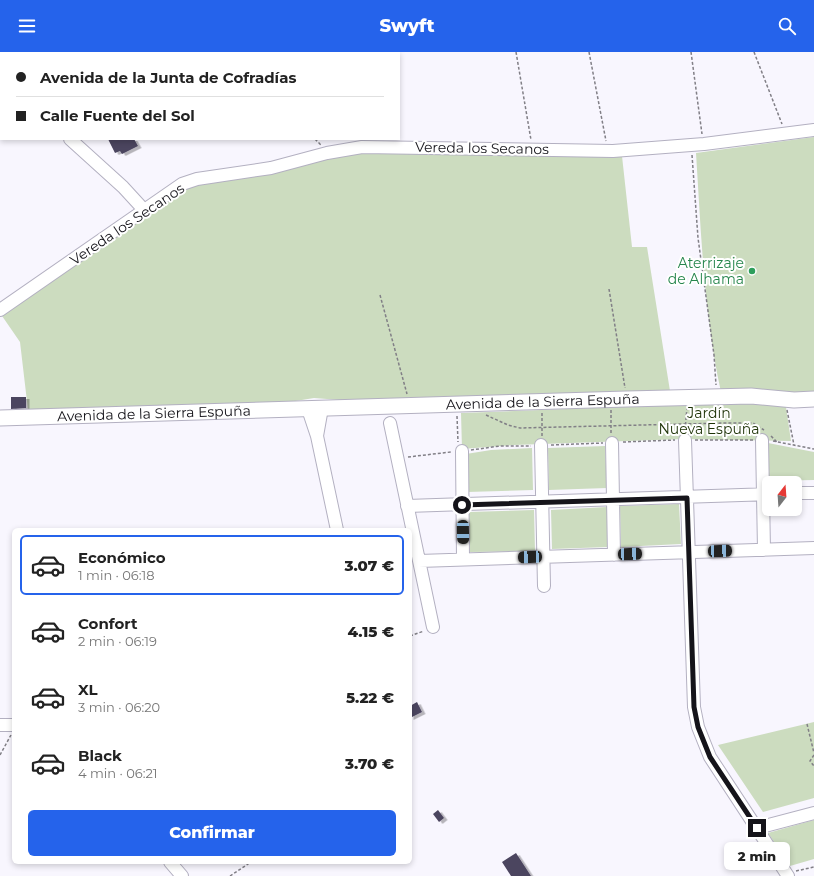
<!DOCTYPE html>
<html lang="es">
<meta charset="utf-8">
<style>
:root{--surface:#fff;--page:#f2f2f2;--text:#222;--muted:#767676;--line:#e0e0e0;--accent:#2563eb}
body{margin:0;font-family:Montserrat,sans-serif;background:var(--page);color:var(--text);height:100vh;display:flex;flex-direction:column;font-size:15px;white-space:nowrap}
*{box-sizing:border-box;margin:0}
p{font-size:13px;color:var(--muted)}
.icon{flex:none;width:22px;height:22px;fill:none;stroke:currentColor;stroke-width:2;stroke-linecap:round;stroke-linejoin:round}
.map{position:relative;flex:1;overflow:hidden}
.details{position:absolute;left:12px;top:476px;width:400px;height:336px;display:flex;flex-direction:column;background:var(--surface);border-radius:6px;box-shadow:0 2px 6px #0003}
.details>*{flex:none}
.hud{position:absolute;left:0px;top:0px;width:400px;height:88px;box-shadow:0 2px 6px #0003;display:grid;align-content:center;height:88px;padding:0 16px;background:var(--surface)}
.needle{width:26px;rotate:17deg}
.buttons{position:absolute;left:762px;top:424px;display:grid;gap:8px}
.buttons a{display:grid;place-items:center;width:40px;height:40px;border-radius:6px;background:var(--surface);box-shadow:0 2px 6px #0003;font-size:20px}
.end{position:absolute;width:18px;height:18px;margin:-9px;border:5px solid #15141a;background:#fff;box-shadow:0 0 0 2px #fff}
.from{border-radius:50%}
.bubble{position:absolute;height:28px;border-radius:6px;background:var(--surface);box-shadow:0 2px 6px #0003;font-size:13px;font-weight:800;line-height:28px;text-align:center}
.car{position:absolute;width:12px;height:24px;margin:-12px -6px;border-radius:5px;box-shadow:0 0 3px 1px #0007;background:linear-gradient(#222 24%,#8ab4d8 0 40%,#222 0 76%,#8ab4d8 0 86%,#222 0)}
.hud b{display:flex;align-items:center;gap:14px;height:38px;font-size:15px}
.hud b+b{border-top:1px solid var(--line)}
.hud i{width:10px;height:10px;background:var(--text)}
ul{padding:7px 0 0;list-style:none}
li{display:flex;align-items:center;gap:12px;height:60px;margin:0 8px 6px;padding:0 8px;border:2px solid transparent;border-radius:6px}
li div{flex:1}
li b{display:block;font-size:15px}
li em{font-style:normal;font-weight:800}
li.active{border-color:var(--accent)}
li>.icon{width:36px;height:36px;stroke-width:1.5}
.button{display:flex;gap:8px;margin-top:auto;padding:8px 16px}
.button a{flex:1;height:46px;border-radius:6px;background:var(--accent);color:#fff;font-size:16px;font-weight:800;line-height:46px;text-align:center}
header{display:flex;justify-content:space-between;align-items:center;height:52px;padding:0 16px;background:var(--accent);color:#fff;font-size:18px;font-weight:800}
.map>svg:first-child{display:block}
.green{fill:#ccdcbf}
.building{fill:#4b455f;filter:url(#shadow)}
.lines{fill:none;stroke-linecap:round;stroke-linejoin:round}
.minor-casing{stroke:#b3b0c1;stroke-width:14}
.major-casing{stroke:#b3b0c1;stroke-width:17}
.path{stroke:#817f86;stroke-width:1.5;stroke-dasharray:3 2;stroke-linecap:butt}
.minor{stroke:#fff;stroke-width:12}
.major{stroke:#fff;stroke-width:15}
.route{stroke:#15141a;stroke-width:5}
.leisure-dot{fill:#2e9e5b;stroke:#fff;stroke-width:1.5}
.labels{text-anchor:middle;stroke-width:4;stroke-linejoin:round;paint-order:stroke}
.street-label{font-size:14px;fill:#15141a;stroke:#fff}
.leisure-label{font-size:14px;fill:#27864d;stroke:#fff;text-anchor:end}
.park-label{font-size:14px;fill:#1d3206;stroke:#fff}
</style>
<header><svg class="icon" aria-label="menu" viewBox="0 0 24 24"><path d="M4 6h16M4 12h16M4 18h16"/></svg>Swyft<svg class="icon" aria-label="search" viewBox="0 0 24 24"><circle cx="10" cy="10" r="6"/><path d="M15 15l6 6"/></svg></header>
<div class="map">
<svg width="814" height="824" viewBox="0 0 814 824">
<defs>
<filter id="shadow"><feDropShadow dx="3.5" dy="2" stdDeviation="0" flood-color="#0004"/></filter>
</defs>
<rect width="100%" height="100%" fill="#f8f6fe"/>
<path class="green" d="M 814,85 L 814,342 L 721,340 C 704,264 701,179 696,101 Z
M 365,99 L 622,104 L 632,195 L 647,195 L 670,339 L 366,350 L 314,346 L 277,352 L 28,358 L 20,290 L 0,261 L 185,135 L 339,101 Z
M 749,350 L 786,355 L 791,389 L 684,387 L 514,393 L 462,397 L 461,361 Z
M 768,391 L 814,400 L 814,428 L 769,429 Z
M 605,394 L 607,436 L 549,438 L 548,396 Z
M 532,396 L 533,438 L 467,440 L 466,402 L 491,398 Z
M 679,452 L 681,492 L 621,495 L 620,454 Z
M 607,455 L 608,495 L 552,497 L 551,458 Z
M 534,458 L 535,499 L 470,500 L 469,460 Z
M 814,670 L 814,746 L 763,760 L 718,693 Z
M 814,768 L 814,807 L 790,814 L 768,781 Z"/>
<path class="building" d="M 108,87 L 134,87 L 138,94 L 122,102 L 120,99 L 115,101 Z
M 11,345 L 26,345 L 26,356 L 11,357 Z
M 417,650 L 422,660 L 410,666 L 410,654 Z
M 438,758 L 444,766 L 439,770 L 433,762 Z
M 516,801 L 531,824 L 511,824 L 502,810 Z"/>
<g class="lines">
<defs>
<path id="minor" d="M 0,3 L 1,4
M 70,87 L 123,135 L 145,159
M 0,258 L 182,132 L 197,127 L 271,116 L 327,101 L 362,95 L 613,99 L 704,92 L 814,78
M 308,357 L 317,384 L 322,356
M 390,371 L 433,575
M 317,384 L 337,478
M 685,388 L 694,655 L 698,675 L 710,705 L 788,824
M 762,388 L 764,498
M 612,391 L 614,503
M 541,393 L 544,534
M 462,399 L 463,507
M 795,441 L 814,441
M 407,454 L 769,442
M 419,509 L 814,496
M 0,673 L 14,673
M 757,776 L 814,761
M 170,810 L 182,824"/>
<g id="major">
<path id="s1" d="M 0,366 L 627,347 L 751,344 L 794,348 L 814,347"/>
</g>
</defs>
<use href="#minor" class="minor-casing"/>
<use href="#major" class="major-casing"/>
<path class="path" d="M 149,0 L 149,1
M 242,0 L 243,1
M 516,0 L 531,88
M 589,0 L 606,89
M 691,0 L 702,82
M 754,0 L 782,72
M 280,1 L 281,0
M 315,87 L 321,93
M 692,103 L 698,186 L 714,303 L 716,333
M 609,237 L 625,336
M 380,243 L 407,342
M 611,358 L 611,381
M 787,358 L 794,393
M 486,363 L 508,373 L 520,376 L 724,371 L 753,371 L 764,378
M 457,364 L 458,390
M 685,378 L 687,356
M 542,384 L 542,361
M 771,384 L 777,390
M 695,388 L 753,388
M 773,389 L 814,397
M 623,390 L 675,388
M 551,393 L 603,391
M 471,398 L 500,394 L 531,394
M 408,405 L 451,400
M 410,584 L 424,579
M 807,672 L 814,701
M 0,703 L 11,683
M 814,703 L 810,709 L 814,714
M 796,819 L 814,815
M 230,824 L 251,810"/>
<use href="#minor" class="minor"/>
<use href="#major" class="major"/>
</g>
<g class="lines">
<path class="route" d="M 462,453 L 687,446 L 694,655 L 698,675 L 710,705 L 757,776"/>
</g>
<circle class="leisure-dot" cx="752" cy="219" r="4"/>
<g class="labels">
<g class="street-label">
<text transform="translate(482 96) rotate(1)" y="5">Vereda los Secanos</text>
<text transform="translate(127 172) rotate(-34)" y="5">Vereda los Secanos</text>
<text dy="5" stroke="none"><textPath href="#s1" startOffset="543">Avenida de la Sierra Espuña</textPath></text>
<text dy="5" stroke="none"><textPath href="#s1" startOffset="154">Avenida de la Sierra Espuña</textPath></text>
</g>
<g class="leisure-label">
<text x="744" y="216">Aterrizaje<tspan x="744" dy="16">de Alhama</tspan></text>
</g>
<g class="park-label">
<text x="709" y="366">Jardín<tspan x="709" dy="16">Nueva Espuña</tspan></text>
</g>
</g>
</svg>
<div class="buttons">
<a><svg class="needle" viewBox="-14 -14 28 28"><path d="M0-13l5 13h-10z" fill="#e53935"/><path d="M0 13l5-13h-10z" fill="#767676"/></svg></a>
</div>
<i class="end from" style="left:462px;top:453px"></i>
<i class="end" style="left:757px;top:776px"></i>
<div class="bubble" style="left:724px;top:790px;width:66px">2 min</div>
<i class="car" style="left:463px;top:480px;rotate:179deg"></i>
<i class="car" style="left:720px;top:499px;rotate:88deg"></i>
<i class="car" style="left:630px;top:502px;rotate:88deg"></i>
<i class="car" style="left:530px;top:505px;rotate:268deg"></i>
<div class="hud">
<b><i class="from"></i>Avenida de la Junta de Cofradías</b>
<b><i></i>Calle Fuente del Sol</b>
</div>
<section class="details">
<ul>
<li class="active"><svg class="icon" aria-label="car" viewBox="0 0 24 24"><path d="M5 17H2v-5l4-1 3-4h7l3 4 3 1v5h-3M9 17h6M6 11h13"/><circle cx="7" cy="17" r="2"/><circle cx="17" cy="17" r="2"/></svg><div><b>Económico</b><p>1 min · 06:18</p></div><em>3.07 €</em></li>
<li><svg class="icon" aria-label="car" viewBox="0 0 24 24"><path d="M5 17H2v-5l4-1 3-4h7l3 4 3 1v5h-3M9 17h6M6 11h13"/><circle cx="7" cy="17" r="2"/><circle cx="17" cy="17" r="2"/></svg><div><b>Confort</b><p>2 min · 06:19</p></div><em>4.15 €</em></li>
<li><svg class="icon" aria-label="car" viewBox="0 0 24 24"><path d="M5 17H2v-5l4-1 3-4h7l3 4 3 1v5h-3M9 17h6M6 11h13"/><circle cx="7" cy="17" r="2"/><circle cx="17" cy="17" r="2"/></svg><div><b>XL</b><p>3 min · 06:20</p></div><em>5.22 €</em></li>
<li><svg class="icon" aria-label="car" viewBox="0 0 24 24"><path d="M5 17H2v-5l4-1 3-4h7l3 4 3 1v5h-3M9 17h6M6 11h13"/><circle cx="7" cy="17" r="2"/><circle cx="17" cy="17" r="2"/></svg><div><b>Black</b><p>4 min · 06:21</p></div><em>3.70 €</em></li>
</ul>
<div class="button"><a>Confirmar</a></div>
</section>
</div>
